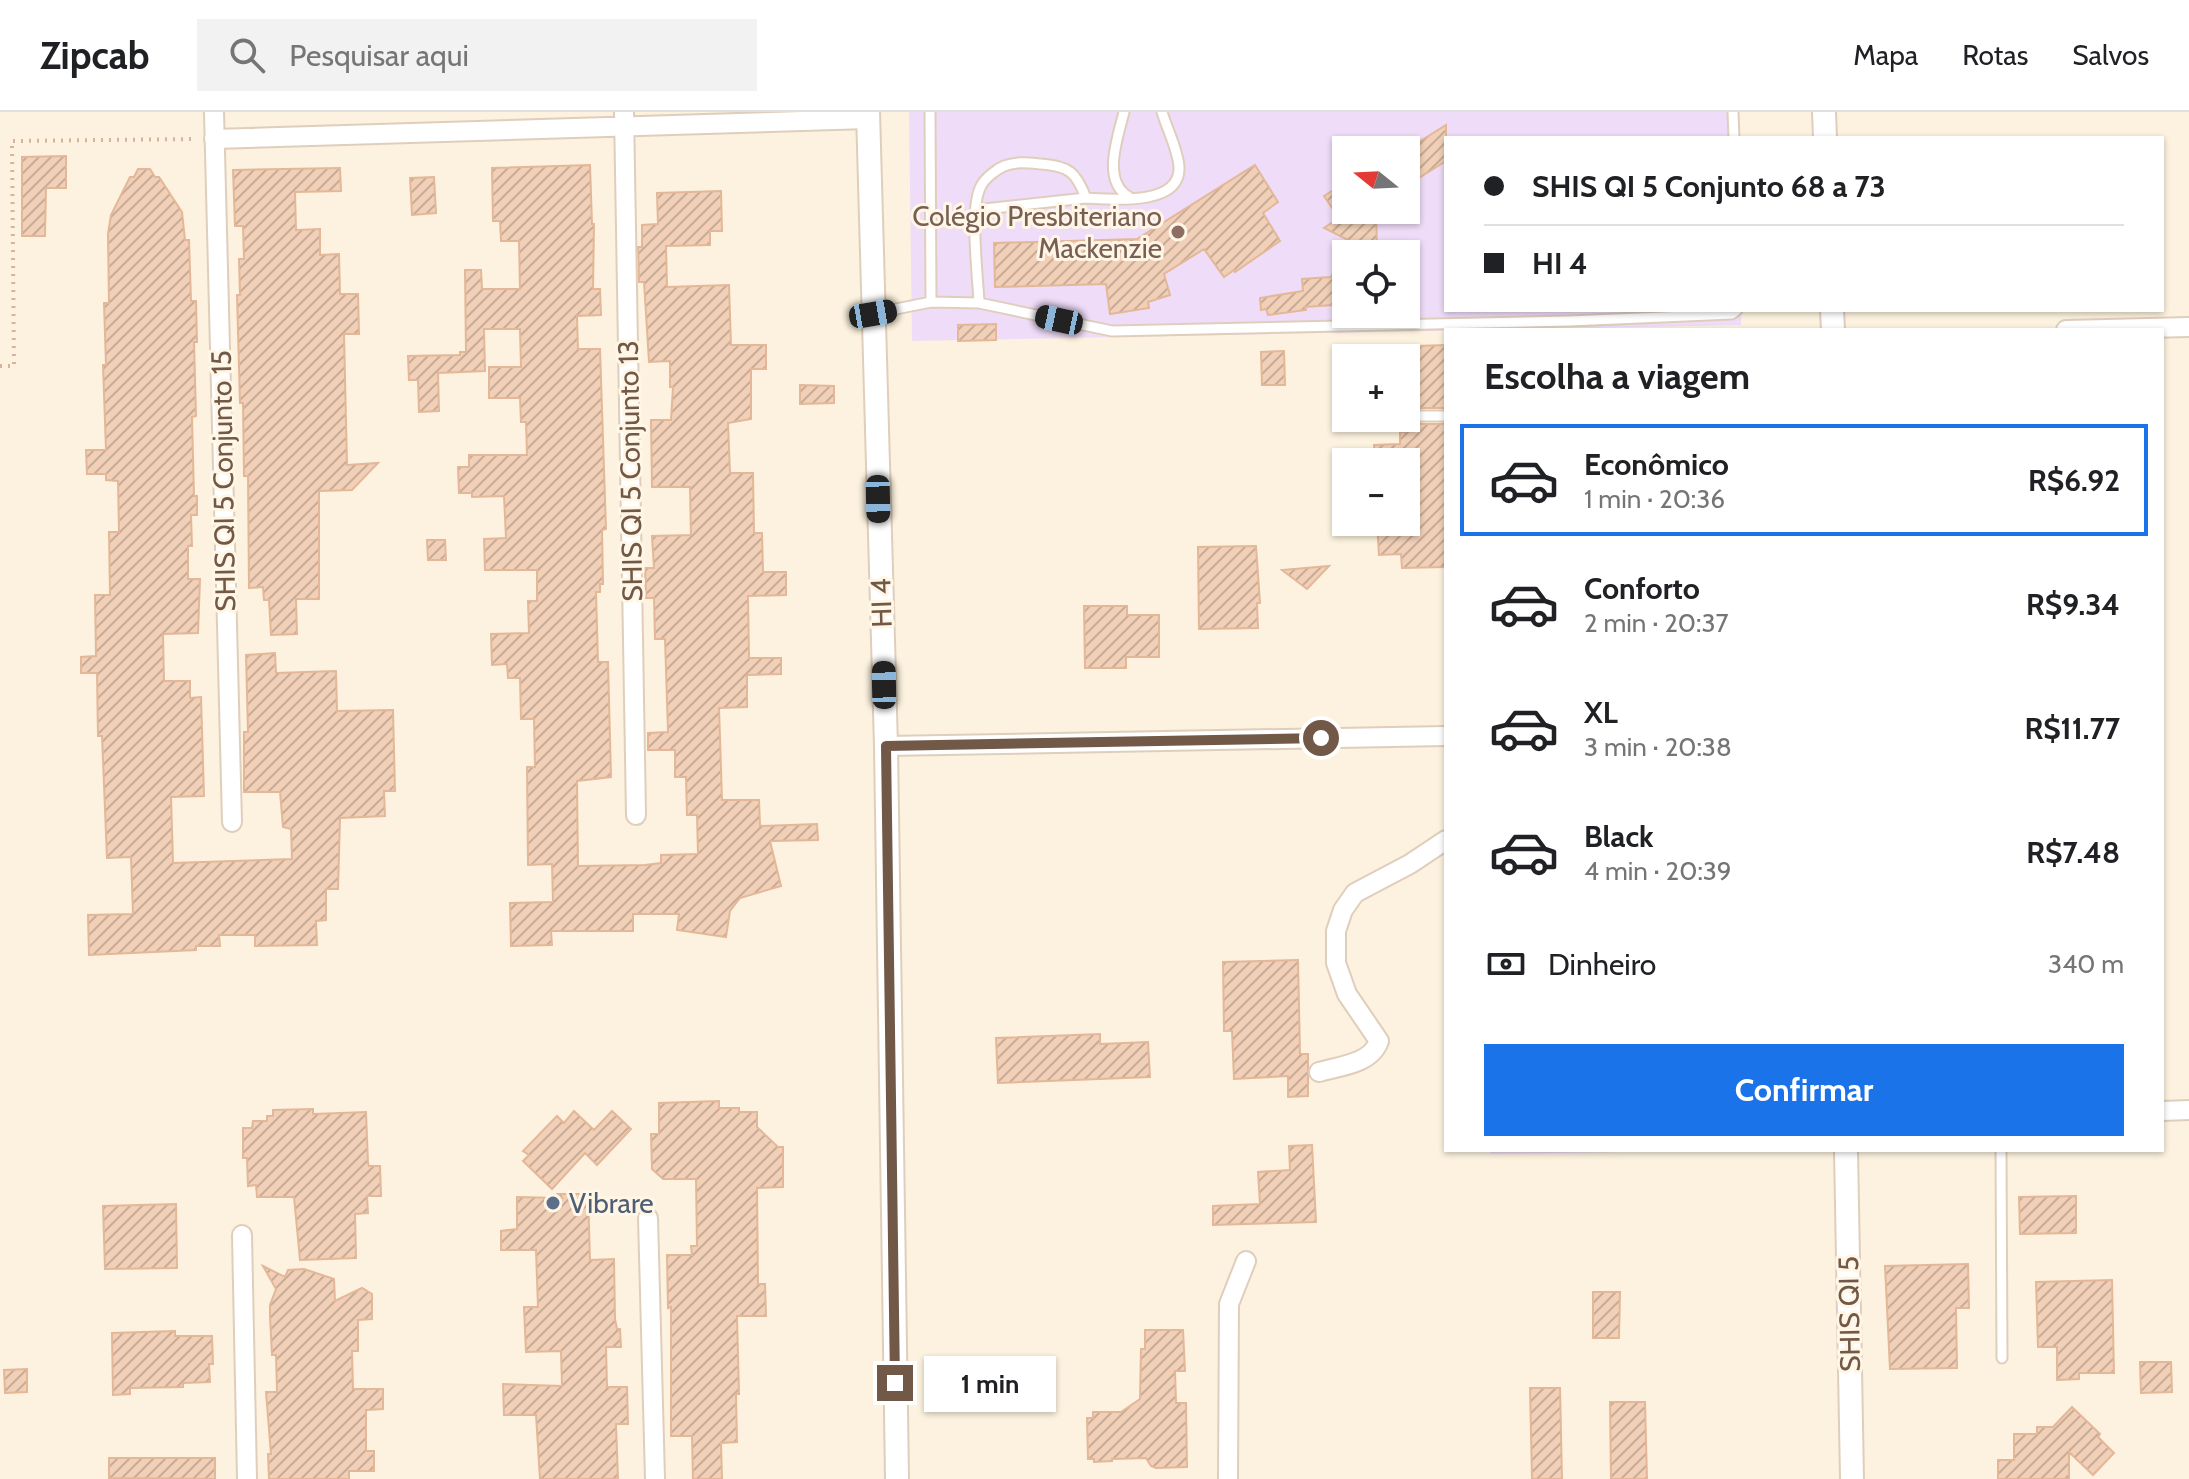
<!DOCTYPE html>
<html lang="pt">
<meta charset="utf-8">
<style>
:root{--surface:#fff;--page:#f2f2f2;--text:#202124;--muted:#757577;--line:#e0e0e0;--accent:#1a73e8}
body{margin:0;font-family:Cabin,sans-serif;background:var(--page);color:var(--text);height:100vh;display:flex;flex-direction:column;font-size:30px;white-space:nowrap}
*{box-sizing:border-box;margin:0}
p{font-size:26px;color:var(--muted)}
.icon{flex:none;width:44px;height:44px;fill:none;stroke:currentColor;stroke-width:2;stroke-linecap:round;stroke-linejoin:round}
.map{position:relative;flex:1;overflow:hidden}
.sheet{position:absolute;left:1444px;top:216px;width:720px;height:824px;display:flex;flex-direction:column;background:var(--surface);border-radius:0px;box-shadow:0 2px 6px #0004}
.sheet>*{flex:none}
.guide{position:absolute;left:1444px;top:24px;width:720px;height:176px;border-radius:0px;box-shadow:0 2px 6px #0004;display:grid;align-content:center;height:176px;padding:0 40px;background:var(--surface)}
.needle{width:52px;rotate:288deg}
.buttons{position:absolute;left:1332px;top:24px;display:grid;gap:16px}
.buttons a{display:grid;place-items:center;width:88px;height:88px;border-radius:0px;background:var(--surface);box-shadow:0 2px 6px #0004;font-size:40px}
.end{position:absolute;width:36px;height:36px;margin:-18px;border:10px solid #725847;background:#fff;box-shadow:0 0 0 4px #fff}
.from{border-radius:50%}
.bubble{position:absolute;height:56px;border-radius:0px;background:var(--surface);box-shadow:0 2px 6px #0004;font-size:26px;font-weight:700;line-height:56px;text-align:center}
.car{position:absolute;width:24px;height:48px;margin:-24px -12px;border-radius:10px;box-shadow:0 0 6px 2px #0007;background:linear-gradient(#222 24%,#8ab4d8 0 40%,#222 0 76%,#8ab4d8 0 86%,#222 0)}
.guide b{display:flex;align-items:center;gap:28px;height:76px;font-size:30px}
.guide b+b{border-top:2px solid var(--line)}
.guide i{width:20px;height:20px;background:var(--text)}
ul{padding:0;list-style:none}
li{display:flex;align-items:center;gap:24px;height:112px;margin:0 16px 12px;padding:0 24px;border:4px solid transparent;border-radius:0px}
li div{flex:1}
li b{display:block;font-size:30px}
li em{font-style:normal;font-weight:700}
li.current{border-color:var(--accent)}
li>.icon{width:72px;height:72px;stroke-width:1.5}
h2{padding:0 40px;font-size:36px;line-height:96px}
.pay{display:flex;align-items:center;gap:20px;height:88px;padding:0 40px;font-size:30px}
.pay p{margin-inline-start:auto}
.cta{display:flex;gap:16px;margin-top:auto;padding:16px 40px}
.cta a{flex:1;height:92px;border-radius:0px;background:var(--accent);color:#fff;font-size:32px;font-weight:700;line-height:92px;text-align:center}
header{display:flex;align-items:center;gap:48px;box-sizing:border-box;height:112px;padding:0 40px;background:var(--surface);border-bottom:2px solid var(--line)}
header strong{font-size:38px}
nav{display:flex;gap:44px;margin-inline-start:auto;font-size:28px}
.search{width:560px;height:72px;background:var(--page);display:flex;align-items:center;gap:20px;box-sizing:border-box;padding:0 28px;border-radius:0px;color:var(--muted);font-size:30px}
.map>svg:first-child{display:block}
.education{fill:#efdcf8;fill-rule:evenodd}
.building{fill:url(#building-hatch);stroke:#e4b798;stroke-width:2}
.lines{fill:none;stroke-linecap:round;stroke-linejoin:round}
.service-casing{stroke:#e0cebc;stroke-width:13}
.minor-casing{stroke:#e0cebc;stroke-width:22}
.tertiary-casing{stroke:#e0cebc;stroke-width:26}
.path{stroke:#d5b49b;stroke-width:4;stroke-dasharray:2 6;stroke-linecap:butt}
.service{stroke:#fff;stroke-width:9}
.minor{stroke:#fff;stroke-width:18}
.tertiary{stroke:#fff;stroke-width:22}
.route{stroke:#725847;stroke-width:10}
.education-dot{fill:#8d6e63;stroke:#fff6e5;stroke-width:3}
.service-dot{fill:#5c6f8a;stroke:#fff6e5;stroke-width:3}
.labels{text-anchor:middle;stroke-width:6;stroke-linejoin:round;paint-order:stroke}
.education-label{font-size:28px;fill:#785e54;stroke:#fff6e5;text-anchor:end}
.street-label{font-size:28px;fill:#725847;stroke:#fff6e5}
.service-label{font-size:28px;fill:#4e5e75;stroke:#fff6e5;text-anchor:start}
</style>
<header>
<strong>Zipcab</strong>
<div class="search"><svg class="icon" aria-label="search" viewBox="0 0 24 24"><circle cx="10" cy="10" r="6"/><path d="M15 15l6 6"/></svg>Pesquisar aqui</div>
<nav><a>Mapa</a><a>Rotas</a><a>Salvos</a></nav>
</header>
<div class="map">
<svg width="2189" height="1367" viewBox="0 0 2189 1367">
<defs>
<pattern id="building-hatch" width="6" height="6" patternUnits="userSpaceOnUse" patternTransform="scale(2)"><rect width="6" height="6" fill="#f1d0b7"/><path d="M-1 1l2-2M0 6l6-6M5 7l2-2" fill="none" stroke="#c8ac97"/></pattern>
</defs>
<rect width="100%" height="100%" fill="#fcf2df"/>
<path class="education" d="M 909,0 L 1738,0 L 1738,26 L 1446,26 L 1446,198 L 1741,198 L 1741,213 L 912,229 ZM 1346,38 L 1406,38 L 1406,98 L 1346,98 ZM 1346,142 L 1406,142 L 1406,202 L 1346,202 Z
M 1490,1038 L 1754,1038 L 1490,1042 Z"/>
<path class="building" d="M 1446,13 L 1446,49 L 1406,74 L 1406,38 Z
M 66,44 L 66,76 L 46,76 L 45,124 L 22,124 L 22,45 Z
M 590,53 L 592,112 L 594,112 L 593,177 L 600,177 L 601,203 L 577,204 L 578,237 L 600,237 L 606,417 L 602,418 L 603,472 L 600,472 L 600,480 L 596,480 L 598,550 L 608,550 L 611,665 L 577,669 L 578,754 L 645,753 L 661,751 L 661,743 L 698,742 L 697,703 L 687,703 L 686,665 L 675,665 L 675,638 L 648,638 L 648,621 L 668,620 L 665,527 L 655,527 L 654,486 L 646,486 L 645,456 L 654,456 L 652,424 L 691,423 L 690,375 L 652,375 L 651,308 L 671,308 L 673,275 L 670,275 L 670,249 L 649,250 L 644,170 L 639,170 L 638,135 L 642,135 L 642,113 L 658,112 L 657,81 L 721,79 L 722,119 L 710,119 L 710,133 L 666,134 L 667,175 L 729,173 L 731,233 L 766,233 L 766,257 L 751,257 L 751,307 L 728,311 L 730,361 L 753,361 L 754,421 L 762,421 L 763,460 L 786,460 L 786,483 L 748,484 L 749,546 L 781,546 L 781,562 L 747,563 L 747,595 L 719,596 L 722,688 L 759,688 L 760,714 L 817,712 L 818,728 L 770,729 L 781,774 L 740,786 L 730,799 L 726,825 L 677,818 L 679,802 L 633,802 L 633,819 L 551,819 L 552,833 L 511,834 L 510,791 L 553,790 L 552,752 L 528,753 L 527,655 L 535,655 L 534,607 L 521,607 L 520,566 L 508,566 L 507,552 L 492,553 L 491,522 L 529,521 L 528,489 L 537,489 L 537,458 L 485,458 L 484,427 L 506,426 L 504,384 L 472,385 L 472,381 L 459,381 L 458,355 L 469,355 L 469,343 L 527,343 L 526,310 L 521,310 L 520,286 L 489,286 L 489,255 L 521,255 L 520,217 L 484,217 L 485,259 L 438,261 L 439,299 L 419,300 L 418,268 L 409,268 L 408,244 L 460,243 L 460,240 L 466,240 L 465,158 L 481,158 L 482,177 L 520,177 L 519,129 L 501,129 L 500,109 L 493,109 L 492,56 Z
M 1255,53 L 1278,90 L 1263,101 L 1280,129 L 1235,160 L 1234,158 L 1224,165 L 1204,137 L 1164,162 L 1170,183 L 1148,190 L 1149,196 L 1110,202 L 1106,172 L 995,175 L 994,131 L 1137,127 Z
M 340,56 L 341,79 L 295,80 L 296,118 L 320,117 L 320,143 L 339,142 L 340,182 L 358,182 L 359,222 L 344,222 L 347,353 L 378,351 L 352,378 L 319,379 L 319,487 L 296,487 L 297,522 L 271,523 L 269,488 L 264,488 L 263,475 L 249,476 L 248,364 L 244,364 L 243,291 L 240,291 L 237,183 L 240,183 L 239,147 L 244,147 L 243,114 L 235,114 L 233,58 Z
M 138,57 L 150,57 L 155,65 L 159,65 L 182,100 L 185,128 L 189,128 L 191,189 L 196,189 L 197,230 L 194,230 L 196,304 L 192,305 L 194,384 L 197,384 L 197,403 L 191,403 L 192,434 L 188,434 L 188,467 L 200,467 L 198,521 L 163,522 L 164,569 L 190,569 L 190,586 L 201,585 L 204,684 L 171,685 L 173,751 L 292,747 L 291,717 L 283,715 L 280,680 L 244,680 L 244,620 L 248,620 L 246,543 L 275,541 L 276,561 L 336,559 L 337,599 L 393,598 L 395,679 L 384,679 L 385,704 L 340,706 L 338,777 L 326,777 L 326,808 L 316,809 L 317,833 L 255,834 L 255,823 L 219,823 L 220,834 L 196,834 L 196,838 L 89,843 L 88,803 L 133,802 L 131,745 L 107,746 L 102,624 L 98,624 L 97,561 L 81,561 L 81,545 L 96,544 L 95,483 L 110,483 L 109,420 L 119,420 L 118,369 L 106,368 L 106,362 L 87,362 L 86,338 L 106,338 L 103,253 L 106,253 L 104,191 L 109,191 L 108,122 L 111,103 L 130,65 L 134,65 Z
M 434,65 L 436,101 L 412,103 L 410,66 Z
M 1346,70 L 1346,98 L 1376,98 L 1377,137 L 1373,142 L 1346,142 L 1346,192 L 1305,195 L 1306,198 L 1268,203 L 1266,197 L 1261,198 L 1260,186 L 1303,179 L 1302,167 L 1331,165 L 1350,129 L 1324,116 L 1339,106 L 1324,84 Z
M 996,212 L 996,228 L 958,229 L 958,213 Z
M 1446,233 L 1446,296 L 1406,296 L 1406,271 L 1412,271 L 1411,263 L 1417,263 L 1416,234 Z
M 1284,239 L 1285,273 L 1262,273 L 1261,240 Z
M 800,273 L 834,274 L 834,291 L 800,292 Z
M 1406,312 L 1446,312 L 1446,455 L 1402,456 L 1401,442 L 1379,443 L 1377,410 L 1406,410 L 1406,350 L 1375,350 L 1374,333 L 1400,332 L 1400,320 L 1406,320 Z
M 427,428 L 445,428 L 446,448 L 428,448 Z
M 1256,434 L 1260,491 L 1257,491 L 1258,516 L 1199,517 L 1198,435 Z
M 1329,454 L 1307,477 L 1282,458 Z
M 1084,494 L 1127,494 L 1127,503 L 1159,503 L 1159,545 L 1126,545 L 1126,556 L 1085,556 Z
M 1298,848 L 1300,942 L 1308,942 L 1308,984 L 1288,985 L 1288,964 L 1234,967 L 1232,919 L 1224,919 L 1223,850 Z
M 1100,922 L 1100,932 L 1148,930 L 1150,965 L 998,971 L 996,926 Z
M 719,989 L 719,996 L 739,996 L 739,1000 L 757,1000 L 757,1015 L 778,1035 L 783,1035 L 783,1075 L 757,1076 L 758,1172 L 765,1172 L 766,1204 L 737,1204 L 739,1282 L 736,1282 L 737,1330 L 721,1331 L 722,1367 L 693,1367 L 692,1324 L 671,1324 L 671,1195 L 668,1196 L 667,1143 L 692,1143 L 691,1134 L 697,1134 L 696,1067 L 663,1067 L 652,1057 L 651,1022 L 659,1022 L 659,991 Z
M 313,997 L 313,1002 L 366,1000 L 368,1051 L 369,1054 L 380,1054 L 381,1084 L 367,1084 L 368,1101 L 355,1102 L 356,1146 L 300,1148 L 294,1085 L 257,1085 L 256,1073 L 248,1074 L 247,1046 L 243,1046 L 243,1016 L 252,1016 L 253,1009 L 267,1009 L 267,1004 L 273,1004 L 273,998 Z
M 574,999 L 594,1018 L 612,999 L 631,1017 L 597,1053 L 585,1041 L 552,1077 L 523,1049 L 529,1043 L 523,1039 L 557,1004 L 564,1011 Z
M 1312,1033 L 1316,1110 L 1213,1113 L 1213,1094 L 1260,1092 L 1258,1060 L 1290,1058 L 1289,1034 Z
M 558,1082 L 588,1082 L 590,1148 L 614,1147 L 615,1207 L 617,1217 L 620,1217 L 621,1235 L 606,1235 L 607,1275 L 627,1275 L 628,1312 L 616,1312 L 618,1367 L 540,1367 L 536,1303 L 504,1303 L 503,1272 L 562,1274 L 561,1239 L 526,1240 L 524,1195 L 538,1195 L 536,1138 L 501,1138 L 501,1119 L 517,1117 L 517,1085 L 562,1086 Z
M 2076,1084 L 2076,1121 L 2020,1122 L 2019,1085 Z
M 176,1092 L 177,1156 L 105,1157 L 103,1094 Z
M 1968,1152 L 1969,1196 L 1956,1196 L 1957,1256 L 1890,1257 L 1885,1154 Z
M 263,1154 L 285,1165 L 288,1158 L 304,1157 L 334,1167 L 335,1189 L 362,1176 L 372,1182 L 372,1207 L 358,1208 L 358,1239 L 352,1239 L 353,1277 L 383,1277 L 383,1297 L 366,1298 L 366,1339 L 374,1339 L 374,1359 L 349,1359 L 349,1367 L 269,1367 L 268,1342 L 271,1342 L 266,1280 L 277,1280 L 276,1243 L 272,1243 L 270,1205 L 270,1193 L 276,1177 Z
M 2112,1168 L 2114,1261 L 2079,1261 L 2079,1267 L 2057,1268 L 2057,1235 L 2038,1235 L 2036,1170 Z
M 1593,1180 L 1620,1180 L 1619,1226 L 1593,1226 Z
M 1145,1218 L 1183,1218 L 1185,1259 L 1175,1259 L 1176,1291 L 1186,1291 L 1187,1355 L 1156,1356 L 1151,1354 L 1146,1346 L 1112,1347 L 1112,1349 L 1094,1350 L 1094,1347 L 1088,1347 L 1087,1306 L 1093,1306 L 1093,1300 L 1121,1300 L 1140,1287 L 1141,1237 L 1145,1237 Z
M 175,1219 L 175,1224 L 212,1224 L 213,1252 L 209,1252 L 210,1270 L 183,1271 L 183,1275 L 130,1276 L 130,1282 L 113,1283 L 112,1221 Z
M 2140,1250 L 2171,1250 L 2172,1280 L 2141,1281 Z
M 27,1257 L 27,1280 L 5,1281 L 4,1258 Z
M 1530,1276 L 1560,1276 L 1562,1367 L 1532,1367 Z
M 1610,1290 L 1645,1290 L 1647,1367 L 1611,1367 Z
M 2072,1295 L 2100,1322 L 2098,1325 L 2114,1341 L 2093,1363 L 2069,1340 L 2069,1367 L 1998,1367 L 1998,1348 L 2014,1348 L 2014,1322 L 2037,1322 L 2037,1315 L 2053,1315 Z
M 109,1346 L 215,1346 L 215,1367 L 109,1366 Z"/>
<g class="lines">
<defs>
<path id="service" d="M 930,0 L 931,190
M 1124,0 C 1118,25 1101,69 1129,85
M 1733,0 L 1734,26
M 1086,86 C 1110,87 1181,95 1179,55 C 1178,38 1167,17 1162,0
M 975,98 L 1086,86 C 1076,60 1069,54 1041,52 C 1030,51 1016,49 1004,54 C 997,57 985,66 981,74 C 969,96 978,164 979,191
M 876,201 L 931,190 L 979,191 L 1112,219 L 1570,209 L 1732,202 L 1737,198
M 1406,304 L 1446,304
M 2001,1038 L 2002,1246"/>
<path id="minor" d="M 214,0 L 232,710
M 624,0 L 636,703
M 214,27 L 868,7
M 2066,218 L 2189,215
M 886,634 L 1446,624
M 1319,960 C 1340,954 1371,952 1379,929 L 1347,882 L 1336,851 L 1336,819 L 1343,798 L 1355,781 L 1410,752 L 1446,728
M 2162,999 L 2189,998
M 648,1106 L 655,1367
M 242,1123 L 247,1367
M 1228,1367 L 1229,1192 L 1246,1149"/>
<path id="tertiary" d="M 868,0 L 886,634 L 897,1367
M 1824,0 L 1825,26
M 1832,198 L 1833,218
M 1846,1038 L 1852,1367"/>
</defs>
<use href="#service" class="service-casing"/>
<use href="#minor" class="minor-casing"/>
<use href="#tertiary" class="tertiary-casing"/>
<path class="path" d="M 0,254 L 14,254 L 12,29 L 196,27"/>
<use href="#service" class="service"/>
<use href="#minor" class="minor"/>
<use href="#tertiary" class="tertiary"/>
</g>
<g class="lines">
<path class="route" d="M 895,1271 L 886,634 L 1321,626"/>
</g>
<circle class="education-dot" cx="1178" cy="120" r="8"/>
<circle class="service-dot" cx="553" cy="1091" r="8"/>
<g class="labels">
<g class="education-label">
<text x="1162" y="114">Colégio Presbiteriano<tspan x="1162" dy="32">Mackenzie</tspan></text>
</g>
<g class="street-label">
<text transform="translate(630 359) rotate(-91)" y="10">SHIS QI 5 Conjunto 13</text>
<text transform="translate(223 369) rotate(-91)" y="10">SHIS QI 5 Conjunto 15</text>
<text transform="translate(881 491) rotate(-92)" y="10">HI 4</text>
<text transform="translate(1849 1202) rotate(-91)" y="10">SHIS QI 5</text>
</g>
<g class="service-label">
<text x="569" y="1101">Vibrare</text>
</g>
</g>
</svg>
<div class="buttons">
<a><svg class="needle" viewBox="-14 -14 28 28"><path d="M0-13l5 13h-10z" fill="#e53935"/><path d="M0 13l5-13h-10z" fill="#757577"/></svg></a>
<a><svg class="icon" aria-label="locate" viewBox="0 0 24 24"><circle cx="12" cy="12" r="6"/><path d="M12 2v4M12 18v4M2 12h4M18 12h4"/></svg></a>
<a>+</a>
<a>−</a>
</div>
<i class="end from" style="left:1321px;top:626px"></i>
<i class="end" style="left:895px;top:1271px"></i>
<div class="bubble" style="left:924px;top:1244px;width:132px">1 min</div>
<i class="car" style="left:873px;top:202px;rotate:80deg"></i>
<i class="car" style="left:1059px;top:208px;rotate:282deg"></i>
<i class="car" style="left:878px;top:387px;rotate:179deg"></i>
<i class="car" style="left:884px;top:573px;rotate:359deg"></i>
<div class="guide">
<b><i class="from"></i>SHIS QI 5 Conjunto 68 a 73</b>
<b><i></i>HI 4</b>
</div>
<section class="sheet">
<h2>Escolha a viagem</h2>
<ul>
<li class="current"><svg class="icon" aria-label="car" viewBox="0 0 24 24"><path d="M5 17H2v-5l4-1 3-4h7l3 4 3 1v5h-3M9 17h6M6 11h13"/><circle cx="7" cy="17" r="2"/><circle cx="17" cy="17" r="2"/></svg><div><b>Econômico</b><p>1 min · 20:36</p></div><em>R$6.92</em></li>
<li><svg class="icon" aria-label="car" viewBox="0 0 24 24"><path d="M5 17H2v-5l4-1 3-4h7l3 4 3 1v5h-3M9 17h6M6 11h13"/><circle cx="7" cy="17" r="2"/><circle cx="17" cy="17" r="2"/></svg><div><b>Conforto</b><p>2 min · 20:37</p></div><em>R$9.34</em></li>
<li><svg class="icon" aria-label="car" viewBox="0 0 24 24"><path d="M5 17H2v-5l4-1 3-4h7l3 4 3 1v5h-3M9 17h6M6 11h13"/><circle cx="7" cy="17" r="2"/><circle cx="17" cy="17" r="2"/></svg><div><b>XL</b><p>3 min · 20:38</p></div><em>R$11.77</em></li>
<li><svg class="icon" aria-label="car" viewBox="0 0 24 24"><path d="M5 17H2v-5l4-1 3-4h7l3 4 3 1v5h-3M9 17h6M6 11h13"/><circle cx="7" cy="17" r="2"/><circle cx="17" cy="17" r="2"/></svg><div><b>Black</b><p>4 min · 20:39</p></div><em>R$7.48</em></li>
</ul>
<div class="pay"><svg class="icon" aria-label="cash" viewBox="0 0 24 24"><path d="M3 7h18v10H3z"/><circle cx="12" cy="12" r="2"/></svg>Dinheiro<p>340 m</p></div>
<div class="cta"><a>Confirmar</a></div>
</section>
</div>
